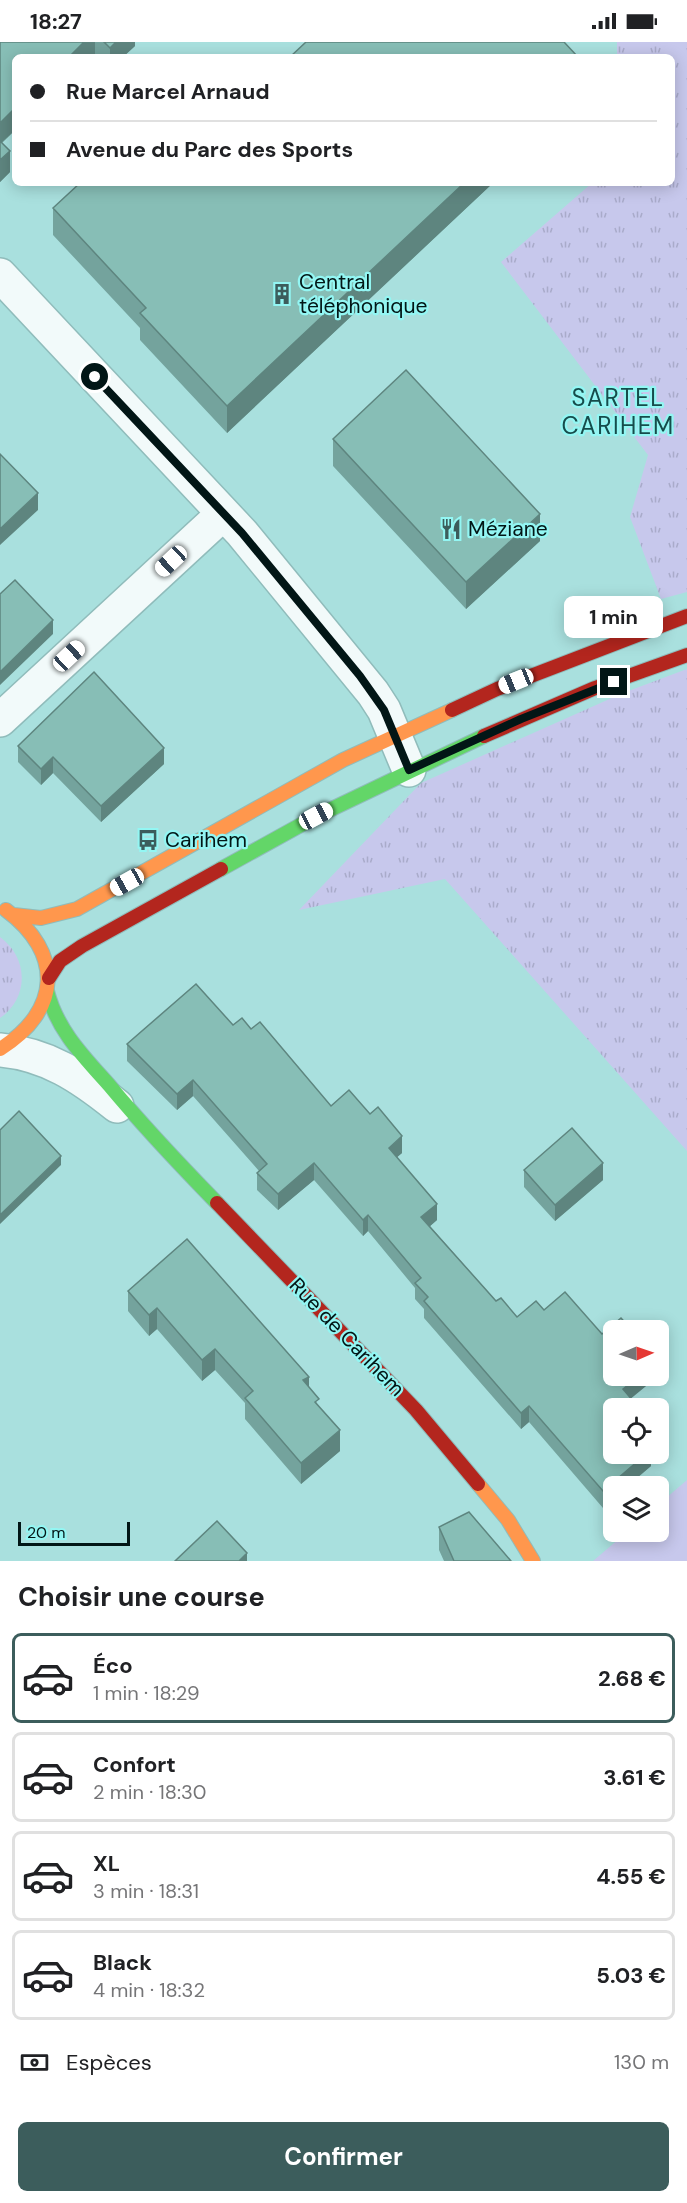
<!DOCTYPE html>
<html lang="fr">
<meta charset="utf-8">
<style>
:root{--surface:#fff;--page:#f2f2f2;--text:#202124;--muted:#757577;--line:#e0e0e0;--accent:#3c5d5c}
body{margin:0;font-family:"DM Sans",sans-serif;background:var(--page);color:var(--text);height:100vh;display:flex;flex-direction:column;font-size:22px;white-space:nowrap}
*{box-sizing:border-box;margin:0}
p{font-size:20px;color:var(--muted)}
.icon{flex:none;width:33px;height:33px;fill:none;stroke:currentColor;stroke-width:2;stroke-linecap:round;stroke-linejoin:round}
.map{position:relative;height:1519px;overflow:hidden}
.side{display:flex;flex-direction:column;background:var(--surface);flex:1}
.side>*{flex:none}
.top-card{position:absolute;left:12px;top:12px;width:663px;height:132px;border-radius:9px;box-shadow:0 3px 15px #0003;display:grid;align-content:center;height:132px;padding:0 18px;background:var(--surface)}
.needle{width:39px;rotate:88deg}
.tools{position:absolute;left:603px;top:1278px;display:grid;gap:12px}
.tools a{display:grid;place-items:center;width:66px;height:66px;border-radius:9px;background:var(--surface);box-shadow:0 3px 15px #0003;font-size:30px}
.scale{position:absolute;left:18px;bottom:15px;width:112px;box-sizing:border-box;padding-left:6px;border:3px solid #021616;border-top:0;font-size:16px;line-height:21px;white-space:nowrap;color:#021616;-webkit-text-stroke:4px #93f6f3;paint-order:stroke}
.end{position:absolute;width:27px;height:27px;margin:-14px;border:8px solid #021616;background:#fff;box-shadow:0 0 0 3px #fff}
.from{border-radius:50%}
.bubble{position:absolute;height:42px;border-radius:9px;background:var(--surface);box-shadow:0 3px 15px #0003;font-size:20px;font-weight:700;line-height:42px;text-align:center}
.car{position:absolute;width:18px;height:36px;margin:-18px -9px;border-radius:8px;box-shadow:0 0 4px 2px #0007;background:linear-gradient(#fff 24%,#345 0 40%,#fff 0 76%,#345 0 86%,#fff 0)}
.top-card b{display:flex;align-items:center;gap:21px;height:57px;font-size:22px}
.top-card b+b{border-top:2px solid var(--line)}
.top-card i{width:15px;height:15px;background:var(--text)}
ul{padding:0;list-style:none}
li{display:flex;align-items:center;gap:18px;height:90px;margin:0 12px 9px;padding:0 6px;border:3px solid var(--line);border-radius:9px}
li div{flex:1}
li b{display:block;font-size:22px}
li em{font-style:normal;font-weight:700}
li.selected{border-color:var(--accent)}
li>.icon{width:54px;height:54px;stroke-width:1.5}
h2{padding:0 18px;font-size:27px;line-height:72px}
.pay{display:flex;align-items:center;gap:15px;height:66px;padding:0 18px;font-size:22px}
.pay p{margin-inline-start:auto}
.cta{display:flex;gap:12px;margin-top:auto;padding:12px 18px}
.cta a{flex:1;height:69px;border-radius:9px;background:var(--accent);color:#fff;font-size:24px;font-weight:700;line-height:69px;text-align:center}
.status{display:flex;justify-content:space-between;align-items:center;height:42px;padding:0 30px;background:var(--surface);direction:ltr}
.status svg{height:16px;fill:currentColor}
.map>svg:first-child{display:block}
.grass{fill:url(#grass-tufts)}
.green{fill:#c7c8ec}
.lines{fill:none;stroke-linecap:round;stroke-linejoin:round}
.street-casing{stroke:#90bcbb;stroke-width:36}
.fast-casing{stroke:#90bcbb;stroke-width:16}
.slow-casing{stroke:#90bcbb;stroke-width:16}
.jam-casing{stroke:#90bcbb;stroke-width:16}
.street{stroke:#f2fafa;stroke-width:33}
.fast{stroke:#63d668;stroke-width:14}
.slow{stroke:#ff974d;stroke-width:14}
.jam{stroke:#b3261e;stroke-width:14}
.wall{fill:#74a39d}
.shaded-wall{fill:#5e857f}
.building{fill:#87beb6;stroke:#5e857f;stroke-width:1.5}
.route{stroke:#021616;stroke-width:8}
.labels{text-anchor:middle;stroke-width:4.5;stroke-linejoin:round;paint-order:stroke}
.poi-label{font-size:21px;fill:#021616;stroke:#93f6f3;text-anchor:start}
.street-label{font-size:21px;fill:#021616;stroke:#93f6f3}
.quarter-label{font-size:24px;letter-spacing:1.5px;fill:#164c4b;stroke:#93f6f3}
</style>
<div class="status"><b>18:27</b><svg viewBox="0 0 49 12"><path d="M0 12V9h3v3zM5 12V6h3v6zM10 12V3h3v9zM15 12V0h3v12zM26 1h20v11H26zM47 4h2v5h-2z"/></svg></div>
<div class="map">
<svg width="687" height="1519" viewBox="0 0 687 1519">
<defs>
<pattern id="grass-tufts" width="24" height="20" patternUnits="userSpaceOnUse" patternTransform="scale(1.5)"><rect width="24" height="20" fill="#c7c8ec"/><path d="M3 7l-1-3M5 7V3M7 7l1-3M15 17l-1-3M17 17v-4M19 17l1-3" fill="none" stroke="#a9abca"/></pattern>
</defs>
<rect width="100%" height="100%" fill="#a9e0de"/>
<path class="grass" d="M 617,0 L 687,0 L 687,550 L 661,557 L 630,475 L 648,413 L 501,220 L 592,141 L 672,141 L 672,15 L 617,15 Z
M 687,627 L 687,1109 L 445,837 L 299,868 L 421,741 L 623,651 Z
M 0,895 C 29,916 29,956 0,976 Z"/>
<path class="green" d="M 687,1438 L 687,1519 L 593,1519 L 627,1490 L 658,1490 L 659,1462 Z"/>
<g class="lines">
<defs>
<path id="street" d="M 0,233 L 242,491 L 373,651 L 384,668 L 409,728
M 0,678 L 223,472
M 0,1008 C 47,1012 81,1035 117,1064"/>
<path id="fast" d="M 221,827 L 317,774 L 484,694
M 47,949 C 57,988 83,1014 109,1043 C 143,1084 180,1123 217,1161"/>
<path id="slow" d="M 14,873 L 41,876 L 77,867 L 343,718 L 452,668
M 0,1007 C 61,969 64,911 6,868
M 478,1442 L 508,1478 L 533,1519"/>
<path id="jam" d="M 452,668 L 497,647 L 687,574
M 484,694 L 595,646 L 687,613
M 49,936 L 60,919 L 82,904 L 221,827
M 217,1161 L 416,1368 L 478,1442"/>
</defs>
<use href="#street" class="street-casing"/>
<use href="#fast" class="fast-casing"/>
<use href="#slow" class="slow-casing"/>
<use href="#jam" class="jam-casing"/>
<use href="#street" class="street"/>
<use href="#fast" class="fast"/>
<use href="#slow" class="slow"/>
<use href="#jam" class="jam"/>
</g>
<path class="wall" d="M 0,0 L 135,0 L 135,4 L 123,15 L 98,15 L 95,12 L 2,101 L 10,130 L 0,140 Z
M 493,141 L 227,391 L 140,298 L 140,286 L 53,193 L 53,166 Z
M 333,397 L 540,499 L 466,567 L 333,424 Z
M 18,704 L 164,722 L 101,780 L 53,731 L 41,743 L 18,720 Z
M 233,983 L 251,987 L 331,1064 L 402,1111 L 397,1115 L 437,1178 L 430,1184 L 496,1259 L 517,1275 L 544,1268 L 602,1292 L 651,1334 L 651,1340 L 614,1366 L 651,1412 L 651,1424 L 603,1466 L 529,1380 L 521,1387 L 424,1276 L 424,1267 L 415,1257 L 415,1246 L 368,1189 L 363,1194 L 314,1138 L 278,1168 L 257,1148 L 257,1131 L 259,1129 L 193,1054 L 177,1068 L 127,1019 L 127,1002 Z
M 524,1128 L 603,1138 L 555,1179 L 524,1145 Z
M 128,1249 L 309,1345 L 340,1409 L 301,1442 L 245,1377 L 245,1361 L 215,1328 L 202,1339 L 157,1287 L 149,1294 L 128,1269 Z
M 439,1485 L 511,1519 L 444,1519 L 439,1508 Z"/>
<path class="shaded-wall" d="M 84,0 L 95,0 L 95,12 L 91,15 L 69,15 Z
M 116,0 L 135,0 L 135,4 L 123,15 L 110,15 L 110,6 Z
M 15,66 L 15,88 L 0,102 L 0,81 Z
M 10,109 L 10,130 L 0,140 L 0,118 Z
M 464,141 L 493,141 L 227,391 L 227,364 Z
M 38,451 L 38,468 L 0,503 L 0,487 Z
M 540,472 L 540,499 L 466,567 L 466,540 Z
M 53,578 L 53,592 L 0,643 L 0,630 Z
M 164,706 L 164,722 L 101,780 L 101,764 Z
M 53,715 L 53,731 L 41,743 L 41,727 Z
M 193,1038 L 193,1054 L 177,1068 L 177,1052 Z
M 402,1094 L 402,1111 L 389,1122 L 389,1106 Z
M 61,1114 L 61,1123 L 0,1182 L 0,1173 Z
M 314,1121 L 314,1138 L 278,1168 L 278,1152 Z
M 603,1121 L 603,1138 L 555,1179 L 555,1163 Z
M 437,1162 L 437,1178 L 421,1192 L 421,1175 Z
M 368,1173 L 368,1189 L 363,1194 L 363,1178 Z
M 157,1266 L 157,1287 L 149,1294 L 149,1273 Z
M 215,1307 L 215,1328 L 202,1339 L 202,1318 Z
M 639,1334 L 651,1334 L 651,1340 L 623,1363 L 623,1347 Z
M 309,1335 L 309,1356 L 303,1338 Z
M 529,1364 L 529,1380 L 521,1387 L 521,1371 Z
M 340,1388 L 340,1409 L 301,1442 L 301,1421 Z
M 646,1412 L 651,1412 L 651,1424 L 627,1444 L 614,1444 L 614,1456 L 603,1466 L 603,1449 Z
M 247,1511 L 247,1519 L 239,1519 Z"/>
<path class="building" d="M 0,0 L 84,0 L 69,15 L 15,15 L 15,66 L 0,81 Z
M 104,0 L 116,0 L 110,6 Z
M 306,0 L 564,0 L 578,15 L 290,15 Z
M 0,99 L 10,109 L 0,118 Z
M 80,141 L 464,141 L 227,364 L 140,271 L 146,266 L 53,166 Z
M 406,328 L 540,472 L 466,540 L 333,397 Z
M 0,412 L 38,451 L 0,487 Z
M 15,538 L 53,578 L 0,630 L 0,552 Z
M 94,630 L 164,706 L 101,764 L 53,715 L 41,727 L 18,704 Z
M 196,942 L 233,983 L 242,976 L 251,987 L 260,980 L 331,1064 L 349,1048 L 370,1072 L 378,1065 L 402,1094 L 389,1106 L 437,1162 L 421,1175 L 496,1259 L 501,1256 L 517,1275 L 536,1259 L 544,1268 L 565,1250 L 602,1292 L 621,1276 L 632,1288 L 614,1288 L 614,1334 L 639,1334 L 623,1347 L 639,1366 L 614,1366 L 614,1412 L 646,1412 L 603,1449 L 529,1364 L 521,1371 L 424,1259 L 428,1255 L 415,1241 L 421,1236 L 368,1173 L 363,1178 L 314,1121 L 278,1152 L 257,1131 L 267,1122 L 193,1038 L 177,1052 L 127,1002 Z
M 19,1069 L 61,1114 L 0,1173 L 0,1088 Z
M 572,1086 L 603,1121 L 555,1163 L 524,1128 Z
M 187,1197 L 309,1335 L 303,1338 L 319,1357 L 315,1360 L 340,1388 L 301,1421 L 245,1356 L 253,1349 L 215,1307 L 202,1318 L 157,1266 L 149,1273 L 128,1249 Z
M 469,1470 L 511,1519 L 454,1519 L 439,1485 Z
M 217,1479 L 247,1511 L 239,1519 L 175,1519 Z"/>
<g class="lines">
<path class="route" d="M 95,335 L 242,491 L 360,634 L 384,668 L 409,728 L 521,677 L 614,640"/>
</g>
<defs>
<symbol id="building-bare" viewBox="-9 -9 18 18"><path d="M-4-6H4V6H1V3H-1V6H-4ZM-2.5-4.3h1.7v1.8h-1.7ZM.8-4.3h1.7v1.8H.8ZM-2.5-1h1.7V.8h-1.7ZM.8-1h1.7V.8H.8Z" fill="#3c5d5c" stroke="#93f6f3" stroke-width="2.5" paint-order="stroke"/></symbol>
<symbol id="restaurant-bare" viewBox="-9 -9 18 18"><path d="M-5-6h1v4h1v-4h1v4h1v-4h1v5L-1.5 .5V6h-2V.5L-5-1ZM5-6V6H3V1.5H1.5Q1.5-4 5-6Z" fill="#3c5d5c" stroke="#93f6f3" stroke-width="2.5" paint-order="stroke"/></symbol>
<symbol id="bus-bare" viewBox="-9 -9 18 18"><path d="M-5-6H5V4H4V6H2V4H-2V6H-4V4H-5ZM-3.5-4V0h7V-4ZM-3.5 1.2v1.5H-2V1.2ZM2 1.2v1.5H3.5V1.2Z" fill="#3c5d5c" stroke="#93f6f3" stroke-width="2.5" paint-order="stroke"/></symbol>
</defs>
<g fill-rule="evenodd">
<use href="#building-bare" x="267" y="237" width="30" height="30"/>
<use href="#restaurant-bare" x="436" y="472" width="30" height="30"/>
<use href="#bus-bare" x="133" y="783" width="30" height="30"/>
</g>
<g class="labels">
<g class="poi-label">
<text x="299" y="247">Central<tspan x="299" dy="24">téléphonique</tspan></text>
<text x="468" y="494">Méziane</text>
<text x="165" y="805">Carihem</text>
</g>
<g class="street-label">
<text transform="translate(347 1295) rotate(46)" y="7">Rue de Carihem</text>
</g>
<g class="quarter-label">
<text x="618" y="364">SARTEL<tspan x="618" dy="28">CARIHEM</tspan></text>
</g>
</g>
</svg>
<div class="tools">
<a><svg class="needle" viewBox="-14 -14 28 28"><path d="M0-13l5 13h-10z" fill="#e53935"/><path d="M0 13l5-13h-10z" fill="#757577"/></svg></a>
<a><svg class="icon" aria-label="locate" viewBox="0 0 24 24"><circle cx="12" cy="12" r="6"/><path d="M12 2v4M12 18v4M2 12h4M18 12h4"/></svg></a>
<a><svg class="icon" aria-label="layers" viewBox="0 0 24 24"><path d="M12 4l9 5-9 5-9-5zM3 14l9 5 9-5"/></svg></a>
</div>
<div class="scale">20 m</div>
<i class="end from" style="left:95px;top:335px"></i>
<i class="end" style="left:614px;top:640px"></i>
<div class="bubble" style="left:564px;top:554px;width:99px">1 min</div>
<i class="car" style="left:171px;top:519px;rotate:227deg"></i>
<i class="car" style="left:69px;top:614px;rotate:47deg"></i>
<i class="car" style="left:516px;top:639px;rotate:248deg"></i>
<i class="car" style="left:316px;top:774px;rotate:62deg"></i>
<i class="car" style="left:127px;top:840px;rotate:241deg"></i>
<div class="top-card">
<b><i class="from"></i>Rue Marcel Arnaud</b>
<b><i></i>Avenue du Parc des Sports</b>
</div>
</div>
<section class="side">
<h2>Choisir une course</h2>
<ul>
<li class="selected"><svg class="icon" aria-label="car" viewBox="0 0 24 24"><path d="M5 17H2v-5l4-1 3-4h7l3 4 3 1v5h-3M9 17h6M6 11h13"/><circle cx="7" cy="17" r="2"/><circle cx="17" cy="17" r="2"/></svg><div><b>Éco</b><p>1 min · 18:29</p></div><em>2.68 €</em></li>
<li><svg class="icon" aria-label="car" viewBox="0 0 24 24"><path d="M5 17H2v-5l4-1 3-4h7l3 4 3 1v5h-3M9 17h6M6 11h13"/><circle cx="7" cy="17" r="2"/><circle cx="17" cy="17" r="2"/></svg><div><b>Confort</b><p>2 min · 18:30</p></div><em>3.61 €</em></li>
<li><svg class="icon" aria-label="car" viewBox="0 0 24 24"><path d="M5 17H2v-5l4-1 3-4h7l3 4 3 1v5h-3M9 17h6M6 11h13"/><circle cx="7" cy="17" r="2"/><circle cx="17" cy="17" r="2"/></svg><div><b>XL</b><p>3 min · 18:31</p></div><em>4.55 €</em></li>
<li><svg class="icon" aria-label="car" viewBox="0 0 24 24"><path d="M5 17H2v-5l4-1 3-4h7l3 4 3 1v5h-3M9 17h6M6 11h13"/><circle cx="7" cy="17" r="2"/><circle cx="17" cy="17" r="2"/></svg><div><b>Black</b><p>4 min · 18:32</p></div><em>5.03 €</em></li>
</ul>
<div class="pay"><svg class="icon" aria-label="cash" viewBox="0 0 24 24"><path d="M3 7h18v10H3z"/><circle cx="12" cy="12" r="2"/></svg>Espèces<p>130 m</p></div>
<div class="cta"><a>Confirmer</a></div>
</section>
